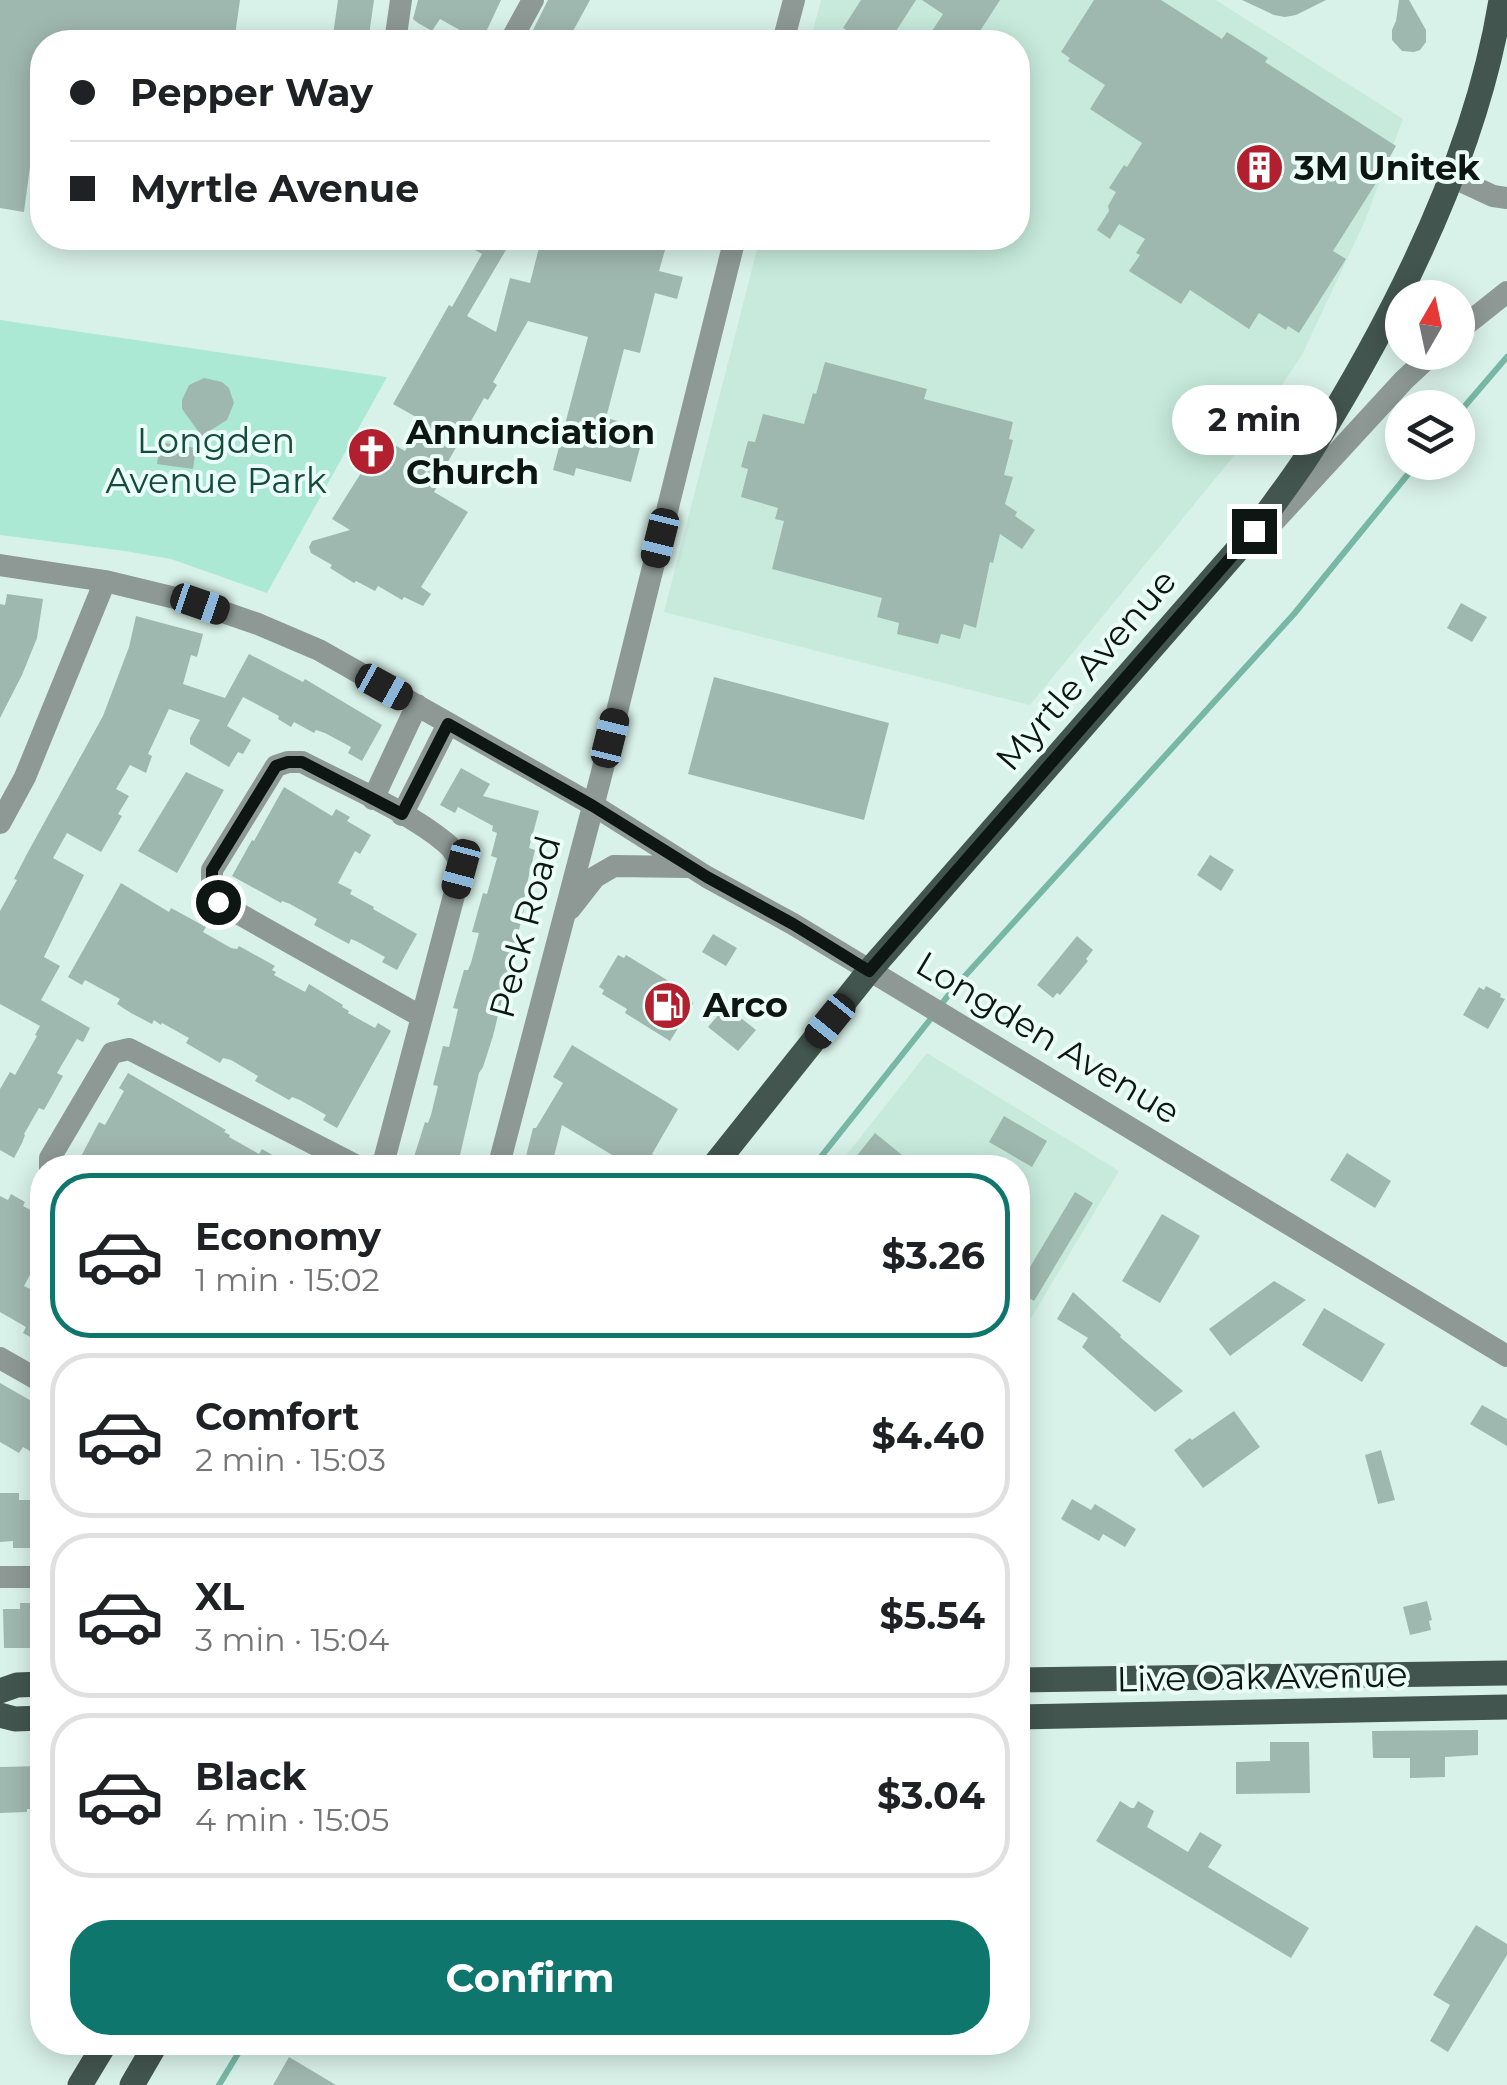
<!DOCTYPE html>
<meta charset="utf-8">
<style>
:root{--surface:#fff;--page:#f2f2f2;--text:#202124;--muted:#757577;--line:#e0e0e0;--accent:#0f766e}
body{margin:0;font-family:Montserrat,sans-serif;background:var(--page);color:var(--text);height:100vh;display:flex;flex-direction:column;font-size:38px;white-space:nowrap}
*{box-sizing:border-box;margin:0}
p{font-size:32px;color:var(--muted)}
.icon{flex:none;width:55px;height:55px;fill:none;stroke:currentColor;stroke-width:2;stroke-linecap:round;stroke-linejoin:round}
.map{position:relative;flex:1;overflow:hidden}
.sheet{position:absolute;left:30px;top:1155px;width:1000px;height:900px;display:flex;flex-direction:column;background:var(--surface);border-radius:40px;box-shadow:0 5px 25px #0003}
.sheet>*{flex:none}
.banner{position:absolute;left:30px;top:30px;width:1000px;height:220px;border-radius:40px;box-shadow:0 5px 25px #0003;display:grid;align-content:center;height:220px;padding:0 40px;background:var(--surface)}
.needle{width:65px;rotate:9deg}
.tools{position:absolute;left:1385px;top:280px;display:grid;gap:20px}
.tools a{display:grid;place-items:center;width:90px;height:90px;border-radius:50%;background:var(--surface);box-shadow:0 5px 25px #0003;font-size:50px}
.end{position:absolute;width:45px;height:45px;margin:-22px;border:12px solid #0d1613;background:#fff;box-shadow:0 0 0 5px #fff}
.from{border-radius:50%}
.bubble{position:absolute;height:70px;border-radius:35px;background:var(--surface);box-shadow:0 5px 25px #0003;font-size:32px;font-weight:700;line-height:70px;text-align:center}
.car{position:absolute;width:30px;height:60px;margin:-30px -15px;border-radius:12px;box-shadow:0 0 8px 2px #0007;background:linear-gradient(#222 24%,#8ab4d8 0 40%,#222 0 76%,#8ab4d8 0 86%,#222 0)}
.banner b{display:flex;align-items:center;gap:35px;height:95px;font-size:38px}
.banner b+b{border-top:2px solid var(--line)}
.banner i{width:25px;height:25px;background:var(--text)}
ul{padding:18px 0 0;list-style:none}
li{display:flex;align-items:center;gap:30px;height:165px;margin:0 20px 15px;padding:0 20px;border:5px solid var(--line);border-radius:40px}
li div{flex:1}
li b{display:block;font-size:38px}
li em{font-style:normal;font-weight:700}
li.active{border-color:var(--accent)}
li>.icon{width:90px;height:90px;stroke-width:1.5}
.button{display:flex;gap:20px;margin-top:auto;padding:20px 40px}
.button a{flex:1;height:115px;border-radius:40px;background:var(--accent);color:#fff;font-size:40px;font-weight:700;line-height:115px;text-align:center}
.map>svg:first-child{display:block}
.built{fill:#c7eadd}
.green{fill:#ace9d5}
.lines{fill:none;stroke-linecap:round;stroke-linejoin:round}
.stream{stroke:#77b7a3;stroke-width:6}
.building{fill:#9fb8af}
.minor{stroke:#8e9995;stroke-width:22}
.major{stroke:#43554f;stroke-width:25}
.route{stroke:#0d1613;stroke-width:12}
.labels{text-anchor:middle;stroke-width:8;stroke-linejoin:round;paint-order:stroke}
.poi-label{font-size:35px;font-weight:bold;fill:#0d1613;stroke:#eafef7;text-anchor:start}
.park-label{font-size:35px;fill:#154b3d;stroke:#eafef7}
.street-label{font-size:35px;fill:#0d1613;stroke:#eafef7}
</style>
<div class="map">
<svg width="1507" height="2085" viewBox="0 0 1507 2085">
<rect width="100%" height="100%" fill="#d8f2e9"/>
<path class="built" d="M 821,0 L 1216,0 L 1403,119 L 1364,223 L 1302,355 L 1233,457 L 1030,705 L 664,612 L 760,238 L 1018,238 L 1018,42 L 810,42 Z
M 927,1053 L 1119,1171 L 1018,1340 L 1018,1168 L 836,1168 Z"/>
<path class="green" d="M 0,320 L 387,377 L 267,593 L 171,559 L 125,551 L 0,535 Z"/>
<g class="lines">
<path class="stream" d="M 1458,414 L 1507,357
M 940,1006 L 954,988 L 1294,614 L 1418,462
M 812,1168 L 933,1016
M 219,2085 L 245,2042"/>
</g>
<path class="building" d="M 0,0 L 240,0 L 234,42 L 42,42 L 42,75 L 24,212 L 0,208 Z
M 338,0 L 374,0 L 368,42 L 332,42 Z
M 418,0 L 501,0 L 486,32 L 481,37 L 476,34 L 474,38 L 440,19 L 432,31 L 418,23 L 413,19 Z
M 548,0 L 590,0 L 567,42 L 527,42 Z
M 861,0 L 916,0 L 889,42 L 866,42 L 843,28 Z
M 922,0 L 1000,0 L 973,42 L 925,42 L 943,14 Z
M 1094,0 L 1161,0 L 1222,39 L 1227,32 L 1268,58 L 1265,62 L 1396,146 L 1388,160 L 1390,161 L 1333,251 L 1346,259 L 1299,333 L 1288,326 L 1286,330 L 1259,313 L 1249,329 L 1190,290 L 1181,304 L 1129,271 L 1140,255 L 1136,253 L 1145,239 L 1119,224 L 1110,239 L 1097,230 L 1109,211 L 1108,206 L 1116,192 L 1109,188 L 1124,165 L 1127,167 L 1142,143 L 1090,109 L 1105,85 L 1068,61 L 1070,58 L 1061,52 Z
M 1242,0 L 1326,0 L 1296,15 L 1285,17 L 1274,15 Z
M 1399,0 L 1409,0 L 1426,30 L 1426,42 L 1420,50 L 1414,52 L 1402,51 L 1392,40 L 1392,30 L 1396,21 Z
M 454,238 L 513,238 L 467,316 L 496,332 L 510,278 L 530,283 L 541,240 L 570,248 L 573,238 L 647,238 L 667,243 L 659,271 L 683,277 L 677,299 L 655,293 L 640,353 L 624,349 L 606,418 L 645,428 L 631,482 L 576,468 L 574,476 L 553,470 L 588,337 L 528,321 L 493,382 L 497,385 L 488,400 L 484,398 L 441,474 L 444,475 L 434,492 L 468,512 L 421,587 L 431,594 L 423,606 L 404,597 L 402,600 L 378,586 L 375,591 L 356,581 L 354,583 L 330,568 L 332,565 L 311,553 L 309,547 L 312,541 L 350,530 L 332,519 L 383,438 L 405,451 L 423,421 L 393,404 L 449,305 L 452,307 L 482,254 Z
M 825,362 L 927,389 L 924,399 L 1013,422 L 1009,439 L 1013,440 L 1004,475 L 1013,477 L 1005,504 L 1017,512 L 1015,516 L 1035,530 L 1022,549 L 1000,534 L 993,563 L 990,562 L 976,628 L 964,624 L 960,639 L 941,634 L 938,644 L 897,634 L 899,623 L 877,617 L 882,598 L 772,569 L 784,521 L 775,519 L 778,508 L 741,497 L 748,469 L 741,467 L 748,441 L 755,442 L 763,414 L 804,424 L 813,393 L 816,394 Z
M 204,378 L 222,382 L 229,388 L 234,403 L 227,420 L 211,430 L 209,446 L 182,409 L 182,400 L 189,385 Z
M 160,442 L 196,448 L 193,469 L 157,464 Z
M 7,594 L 43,599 L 37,638 L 22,675 L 0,718 L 0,604 L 5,605 Z
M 1461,603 L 1487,617 L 1472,642 L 1447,628 Z
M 136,616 L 203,634 L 197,657 L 191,655 L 183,684 L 225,698 L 249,654 L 303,682 L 305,679 L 382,725 L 362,761 L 348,753 L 351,747 L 325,733 L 316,730 L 314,733 L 294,722 L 291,727 L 278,719 L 279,716 L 243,697 L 227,726 L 251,740 L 243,754 L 238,752 L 229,767 L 190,744 L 190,738 L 200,720 L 169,709 L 148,754 L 152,756 L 146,773 L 130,765 L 116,789 L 129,796 L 118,814 L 122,816 L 101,852 L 67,833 L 53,858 L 84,875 L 44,957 L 60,966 L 41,1000 L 90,1028 L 83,1042 L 77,1039 L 57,1073 L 63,1076 L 44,1110 L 39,1108 L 24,1134 L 25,1135 L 22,1143 L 14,1158 L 0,1150 L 0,1089 L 10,1072 L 15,1075 L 37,1036 L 35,1035 L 40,1026 L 0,1004 L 0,911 L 17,880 L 14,879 L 28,852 L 103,716 L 129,647 Z
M 714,677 L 889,723 L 864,820 L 688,774 Z
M 461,768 L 490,784 L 483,796 L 539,811 L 529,848 L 535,850 L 526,888 L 524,901 L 526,901 L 493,1036 L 483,1067 L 479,1073 L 457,1168 L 419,1168 L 421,1162 L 413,1160 L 425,1122 L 428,1123 L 431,1115 L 438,1086 L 433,1085 L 443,1046 L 449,1047 L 458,1009 L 453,1008 L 464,970 L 468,970 L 471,963 L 479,933 L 472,932 L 483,893 L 487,894 L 497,858 L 491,856 L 497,833 L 492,831 L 493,826 L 458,807 L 455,813 L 440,805 Z
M 186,772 L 224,790 L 177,873 L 138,851 Z
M 284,787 L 332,816 L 336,809 L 350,817 L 347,821 L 371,835 L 360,854 L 355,851 L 338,883 L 352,890 L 350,894 L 374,907 L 373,909 L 417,934 L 397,970 L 382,962 L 385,957 L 358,942 L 351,939 L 349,944 L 314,925 L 317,919 L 290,904 L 282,901 L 281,903 L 232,876 L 252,840 L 254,841 Z
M 1210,855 L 1234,870 L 1221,891 L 1197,875 Z
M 121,883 L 169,912 L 171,908 L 206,927 L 203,932 L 231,948 L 237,949 L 239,946 L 275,966 L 272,970 L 276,972 L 274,975 L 305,992 L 309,984 L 343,1005 L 342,1007 L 349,1011 L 348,1013 L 375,1028 L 378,1023 L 391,1031 L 337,1128 L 323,1120 L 326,1115 L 300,1100 L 292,1097 L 289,1100 L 255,1081 L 258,1076 L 231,1060 L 223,1058 L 220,1063 L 186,1043 L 189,1038 L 162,1023 L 161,1025 L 154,1020 L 152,1024 L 131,1013 L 117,1004 L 120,999 L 85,980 L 82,985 L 68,977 Z
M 713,934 L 737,948 L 726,966 L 702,952 Z
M 1077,936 L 1093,950 L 1086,959 L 1088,961 L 1060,995 L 1057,993 L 1053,998 L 1037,985 Z
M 618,955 L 624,958 L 626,955 L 690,994 L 693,1004 L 670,1041 L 625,1013 L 627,1009 L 602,994 L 604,990 L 599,987 Z
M 1486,986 L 1501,994 L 1500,997 L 1505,999 L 1488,1029 L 1463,1015 L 1479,987 L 1484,990 Z
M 726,1006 L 756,1030 L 738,1051 L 708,1027 Z
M 572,1045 L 678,1109 L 652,1154 L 655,1156 L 648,1168 L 640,1168 L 626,1159 L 624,1162 L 562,1125 L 551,1168 L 523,1168 L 533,1128 L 536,1128 L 563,1083 L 553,1077 Z
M 128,1073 L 226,1130 L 224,1132 L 230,1135 L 229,1137 L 259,1154 L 262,1149 L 295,1168 L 75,1168 L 99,1122 L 105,1125 L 124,1091 L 119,1088 Z
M 1004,1116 L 1047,1141 L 1032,1167 L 989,1142 Z
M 875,1133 L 918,1168 L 847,1168 Z
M 1347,1153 L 1391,1181 L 1375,1208 L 1330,1180 Z
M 1075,1192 L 1093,1203 L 1034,1301 L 1018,1291 L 1018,1287 Z
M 11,1194 L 25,1202 L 23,1206 L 42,1216 L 42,1252 L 24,1286 L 42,1295 L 42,1336 L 38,1341 L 23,1333 L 26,1327 L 0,1312 L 0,1196 L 8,1200 Z
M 1162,1214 L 1200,1236 L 1160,1303 L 1122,1281 Z
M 1274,1281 L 1306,1300 L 1230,1356 L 1209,1329 Z
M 1073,1292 L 1121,1335 L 1120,1337 L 1183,1391 L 1155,1412 L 1082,1347 L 1088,1338 L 1057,1319 Z
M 1324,1308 L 1385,1344 L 1362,1382 L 1302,1345 Z
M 0,1383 L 42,1407 L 42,1458 L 23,1447 L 19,1453 L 0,1442 Z
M 1482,1405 L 1507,1419 L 1507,1446 L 1470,1424 Z
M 1234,1411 L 1260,1447 L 1203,1488 L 1174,1450 L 1190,1438 L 1192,1440 Z
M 1381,1450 L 1395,1500 L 1378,1504 L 1365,1455 Z
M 0,1493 L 19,1493 L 19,1500 L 42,1500 L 42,1548 L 13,1548 L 13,1541 L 0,1542 Z
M 1072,1499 L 1091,1510 L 1095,1504 L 1136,1529 L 1125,1547 L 1103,1534 L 1099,1541 L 1061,1519 Z
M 1427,1601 L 1432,1620 L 1429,1621 L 1431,1630 L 1410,1635 L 1403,1607 Z
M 20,1603 L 36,1603 L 37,1648 L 4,1648 L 3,1609 L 20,1609 Z
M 1478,1730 L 1478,1755 L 1445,1757 L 1445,1777 L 1410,1778 L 1410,1758 L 1373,1758 L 1372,1731 Z
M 1270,1742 L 1309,1742 L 1310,1793 L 1236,1794 L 1236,1762 L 1270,1761 Z
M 42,1766 L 42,1790 L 32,1790 L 33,1809 L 27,1809 L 27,1812 L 0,1813 L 0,1767 Z
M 1120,1801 L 1131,1808 L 1134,1808 L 1138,1801 L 1154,1811 L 1147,1827 L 1188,1852 L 1200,1832 L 1222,1845 L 1208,1867 L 1309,1928 L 1291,1958 L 1096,1841 Z
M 1476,1925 L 1507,1944 L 1507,1955 L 1448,2052 L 1430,2041 L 1450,2005 L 1433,1995 Z
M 289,2057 L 336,2085 L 273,2085 Z"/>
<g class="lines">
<path class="minor" d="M 395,42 L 401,0
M 510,42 L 533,0
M 783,42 L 794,0
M 1452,177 L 1493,196 L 1507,198
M 1458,331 L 1507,292
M 1267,529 L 1404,380 L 1434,352
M 0,565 L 105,581 L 200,604 L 258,624 L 319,650 L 593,805 L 707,877 L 793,924 L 1507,1356
M 373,799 L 417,705
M 402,815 L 448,724
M 0,823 L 25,777 L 105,581
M 570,909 L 595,877 L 614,866 L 689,867
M 50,1168 L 50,1158 L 112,1053 L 129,1049 L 361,1168
M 382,1168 L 461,869 C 458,859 455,850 446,843 C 408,811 346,785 302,762 L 288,762 L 276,766 L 212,870 L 212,886 L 218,902 L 422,1017
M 498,1168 L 601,776 L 735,238
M 0,1358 L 42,1382
M 0,1577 L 42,1577"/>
<path class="major" d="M 712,1168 L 869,971 L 1254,531 C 1273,504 1294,478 1312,449 C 1395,316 1476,156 1501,0
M 1018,1680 L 1507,1673
M 0,1691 L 17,1685 L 42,1684
M 0,1715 L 15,1719 L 42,1718
M 1018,1717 L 1507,1707
M 80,2085 L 106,2042
M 132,2085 L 157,2042"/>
</g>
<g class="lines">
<path class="route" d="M 218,902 L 212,886 L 212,870 L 276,766 L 288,762 L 302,762 L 402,814 L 448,724 L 593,806 L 707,877 L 793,924 L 869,971 L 1254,531"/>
</g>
<defs>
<symbol id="building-disc" viewBox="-11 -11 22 22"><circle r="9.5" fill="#b2202f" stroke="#eafef7"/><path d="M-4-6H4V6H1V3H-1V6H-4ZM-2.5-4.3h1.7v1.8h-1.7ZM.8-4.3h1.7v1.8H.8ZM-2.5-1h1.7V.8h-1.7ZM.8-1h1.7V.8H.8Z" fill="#fff"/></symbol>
<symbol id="church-disc" viewBox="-11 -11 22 22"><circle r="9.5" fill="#b2202f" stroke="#eafef7"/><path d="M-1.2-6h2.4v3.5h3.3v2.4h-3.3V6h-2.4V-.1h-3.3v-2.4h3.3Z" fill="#fff"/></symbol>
<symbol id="fuel-disc" viewBox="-11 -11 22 22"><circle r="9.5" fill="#b2202f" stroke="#eafef7"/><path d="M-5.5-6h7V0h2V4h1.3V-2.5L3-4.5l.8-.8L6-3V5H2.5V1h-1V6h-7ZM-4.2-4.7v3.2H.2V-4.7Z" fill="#fff"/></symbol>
</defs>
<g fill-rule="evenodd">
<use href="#building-disc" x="1232" y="140" width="55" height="55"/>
<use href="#church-disc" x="344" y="424" width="55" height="55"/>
<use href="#fuel-disc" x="640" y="978" width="55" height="55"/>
</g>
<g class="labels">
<g class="poi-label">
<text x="1294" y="180">3M Unitek</text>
<text x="406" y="444">Annunciation<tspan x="406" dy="40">Church</tspan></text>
<text x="703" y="1017">Arco</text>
</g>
<g class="park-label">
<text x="216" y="453">Longden<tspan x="216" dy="40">Avenue Park</tspan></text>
</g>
<g class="street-label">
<text transform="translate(1086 670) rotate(-49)" y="12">Myrtle Avenue</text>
<text transform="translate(525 927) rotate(-75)" y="12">Peck Road</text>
<text transform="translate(1048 1038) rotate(31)" y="12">Longden Avenue</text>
<text transform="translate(1262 1677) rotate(-1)" y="12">Live Oak Avenue</text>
</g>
</g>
</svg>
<div class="tools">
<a><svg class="needle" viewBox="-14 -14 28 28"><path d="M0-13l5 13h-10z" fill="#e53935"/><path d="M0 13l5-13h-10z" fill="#757577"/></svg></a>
<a><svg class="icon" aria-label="layers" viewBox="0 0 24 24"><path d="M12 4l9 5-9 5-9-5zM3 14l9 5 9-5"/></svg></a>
</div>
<i class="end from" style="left:218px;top:902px"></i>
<i class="end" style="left:1254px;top:531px"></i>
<div class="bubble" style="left:1172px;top:385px;width:165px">2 min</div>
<i class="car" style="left:660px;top:538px;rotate:194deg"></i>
<i class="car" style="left:200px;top:604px;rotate:109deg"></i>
<i class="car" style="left:384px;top:687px;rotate:119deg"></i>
<i class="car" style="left:610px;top:738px;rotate:14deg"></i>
<i class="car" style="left:461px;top:869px;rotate:195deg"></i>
<i class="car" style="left:830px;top:1021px;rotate:219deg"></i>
<div class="banner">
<b><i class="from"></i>Pepper Way</b>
<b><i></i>Myrtle Avenue</b>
</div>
<section class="sheet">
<ul>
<li class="active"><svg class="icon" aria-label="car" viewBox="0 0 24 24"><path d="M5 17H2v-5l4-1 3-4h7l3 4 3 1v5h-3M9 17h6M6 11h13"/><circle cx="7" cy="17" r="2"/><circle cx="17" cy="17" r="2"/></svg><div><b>Economy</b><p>1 min · 15:02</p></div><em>$3.26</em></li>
<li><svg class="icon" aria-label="car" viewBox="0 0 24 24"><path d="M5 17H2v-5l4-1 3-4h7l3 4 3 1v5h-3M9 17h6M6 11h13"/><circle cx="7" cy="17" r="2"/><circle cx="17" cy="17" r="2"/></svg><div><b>Comfort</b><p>2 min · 15:03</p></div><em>$4.40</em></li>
<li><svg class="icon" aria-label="car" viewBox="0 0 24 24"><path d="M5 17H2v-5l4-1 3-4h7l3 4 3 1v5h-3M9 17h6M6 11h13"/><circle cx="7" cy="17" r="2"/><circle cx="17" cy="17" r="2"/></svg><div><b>XL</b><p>3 min · 15:04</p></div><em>$5.54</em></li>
<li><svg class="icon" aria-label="car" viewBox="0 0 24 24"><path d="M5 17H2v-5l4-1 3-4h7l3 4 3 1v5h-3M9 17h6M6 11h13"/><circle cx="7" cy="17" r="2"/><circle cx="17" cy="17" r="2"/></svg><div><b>Black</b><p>4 min · 15:05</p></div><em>$3.04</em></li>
</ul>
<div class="button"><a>Confirm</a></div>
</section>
</div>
